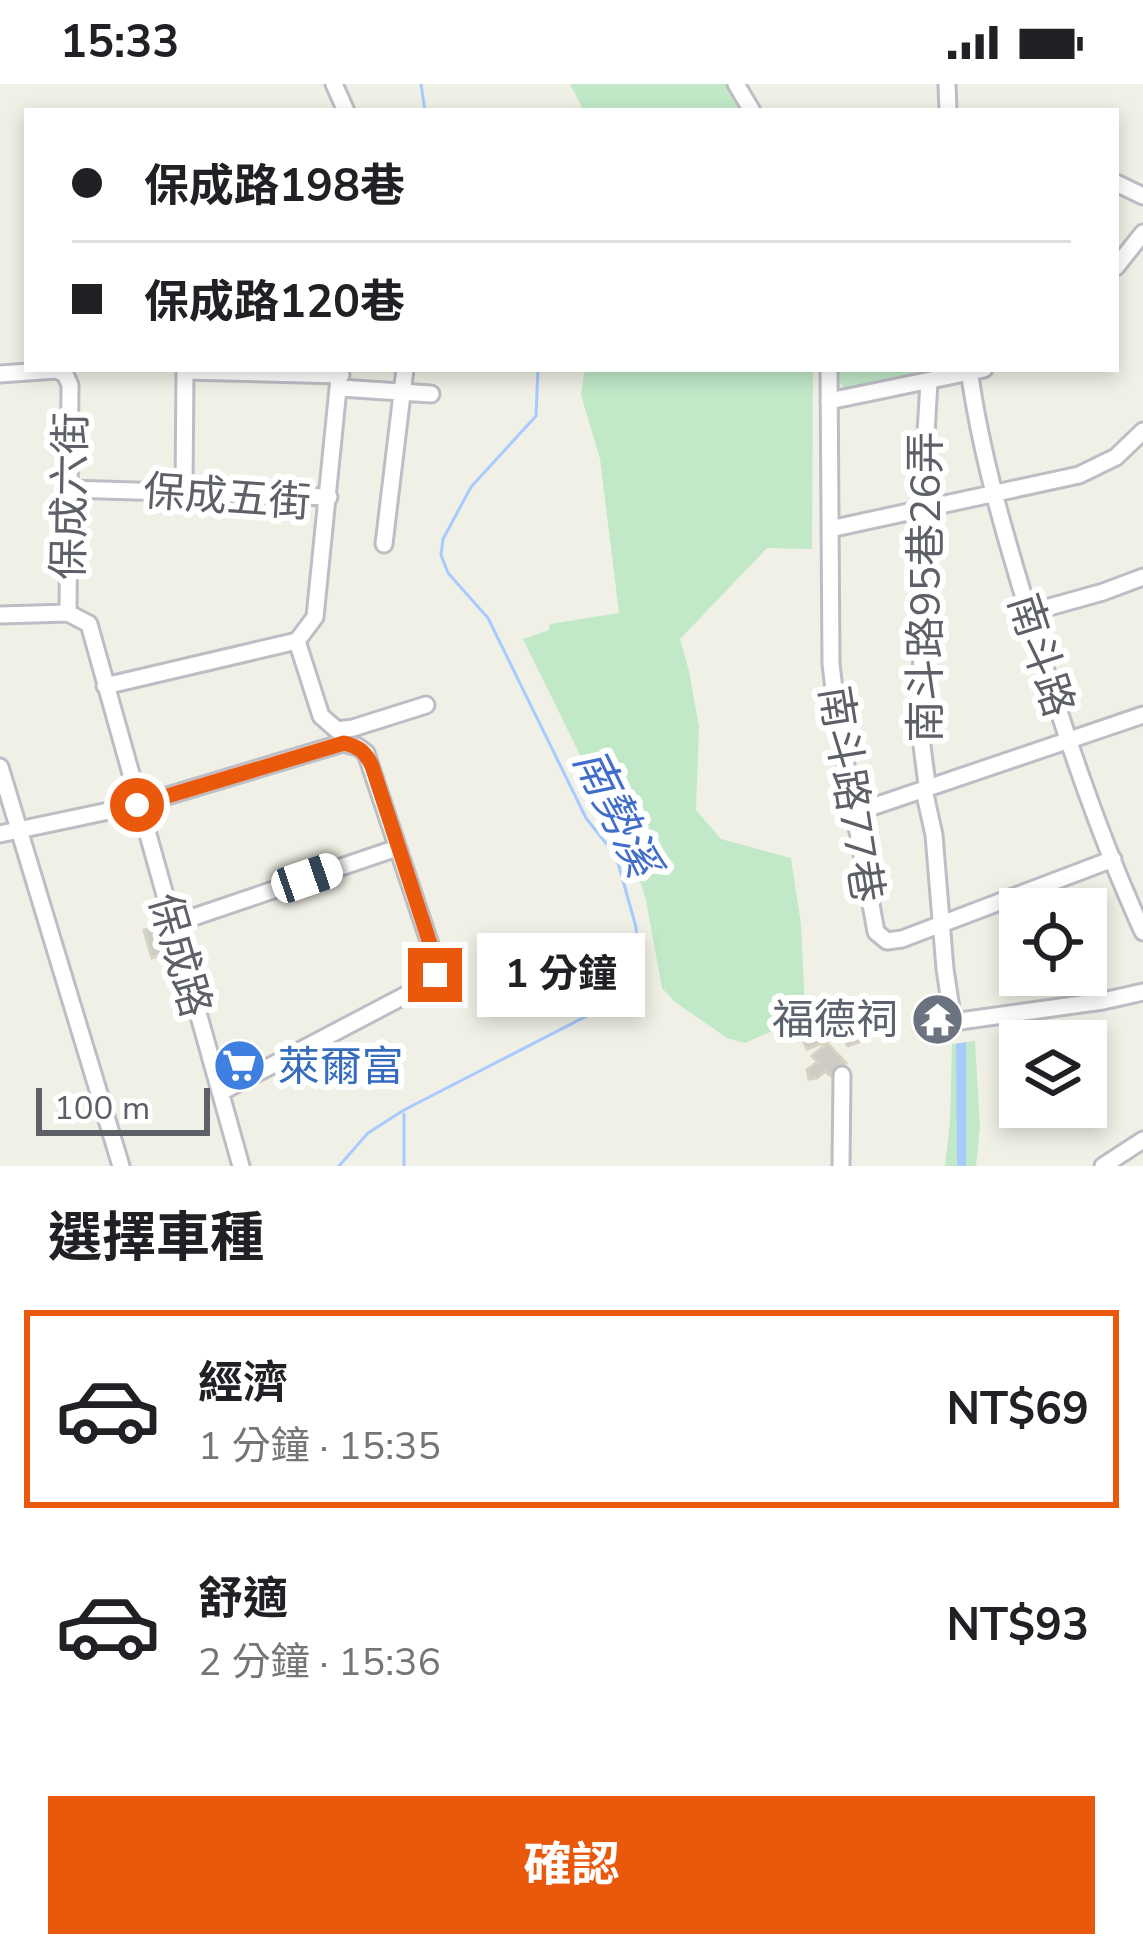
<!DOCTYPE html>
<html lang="zh-TW">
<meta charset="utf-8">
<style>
:root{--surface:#fff;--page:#f6f6f6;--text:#202124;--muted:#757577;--line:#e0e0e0;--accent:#ea580c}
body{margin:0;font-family:"Nunito Sans","Noto Sans TC",sans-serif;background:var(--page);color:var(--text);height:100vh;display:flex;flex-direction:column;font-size:45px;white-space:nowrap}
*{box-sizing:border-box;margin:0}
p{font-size:39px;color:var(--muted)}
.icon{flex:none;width:66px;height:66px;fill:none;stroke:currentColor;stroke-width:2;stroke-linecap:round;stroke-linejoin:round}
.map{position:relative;height:1082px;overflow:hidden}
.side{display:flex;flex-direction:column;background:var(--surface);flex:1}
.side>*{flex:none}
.hud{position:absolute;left:24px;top:24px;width:1095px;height:264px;border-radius:0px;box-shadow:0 6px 18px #0003;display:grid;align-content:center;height:264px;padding:0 48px;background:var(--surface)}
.buttons{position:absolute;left:999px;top:804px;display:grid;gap:24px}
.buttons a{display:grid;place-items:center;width:108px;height:108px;border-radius:0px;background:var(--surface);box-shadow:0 6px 18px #0003;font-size:60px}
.scale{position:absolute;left:36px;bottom:30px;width:174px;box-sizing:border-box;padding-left:12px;border:6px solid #5d6067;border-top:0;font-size:33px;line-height:42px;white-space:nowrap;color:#5d6067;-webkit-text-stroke:9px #fff;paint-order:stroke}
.end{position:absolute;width:54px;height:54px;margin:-27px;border:15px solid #ea580c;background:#fff;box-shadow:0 0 0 6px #fff}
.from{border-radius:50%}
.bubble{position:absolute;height:84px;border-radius:0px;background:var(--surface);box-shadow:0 6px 18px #0003;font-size:39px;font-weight:700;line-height:84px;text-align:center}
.car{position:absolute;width:36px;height:72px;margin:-36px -18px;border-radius:15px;box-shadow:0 0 9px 3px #0007;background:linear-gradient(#fff 24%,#345 0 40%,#fff 0 76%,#345 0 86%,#fff 0)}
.hud b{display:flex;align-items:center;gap:42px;height:114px;font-size:45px}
.hud b+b{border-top:3px solid var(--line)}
.hud i{width:30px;height:30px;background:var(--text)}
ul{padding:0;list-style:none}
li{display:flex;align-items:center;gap:36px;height:198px;margin:0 24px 18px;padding:0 24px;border:6px solid transparent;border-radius:0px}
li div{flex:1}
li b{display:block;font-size:45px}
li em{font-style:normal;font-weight:700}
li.current{border-color:var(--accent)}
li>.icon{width:108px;height:108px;stroke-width:1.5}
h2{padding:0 48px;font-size:54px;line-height:144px}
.primary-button{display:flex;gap:24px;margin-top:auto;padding:24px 48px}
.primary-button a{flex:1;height:138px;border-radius:0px;background:var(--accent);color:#fff;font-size:48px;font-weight:700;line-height:138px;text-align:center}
.status{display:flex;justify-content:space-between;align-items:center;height:84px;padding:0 60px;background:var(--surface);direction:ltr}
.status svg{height:33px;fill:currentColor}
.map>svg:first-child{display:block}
.green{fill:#c1e9c8}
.water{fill:#a7caff}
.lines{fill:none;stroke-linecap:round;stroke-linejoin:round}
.stream{stroke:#a7caff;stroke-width:3}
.building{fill:#cdcdc5;stroke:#d6d3c3;stroke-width:3}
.minor-casing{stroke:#bdbec5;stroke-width:21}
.minor{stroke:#fff;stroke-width:15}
.route{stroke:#ea580c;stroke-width:15}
.labels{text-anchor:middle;stroke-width:12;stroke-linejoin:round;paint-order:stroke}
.street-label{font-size:42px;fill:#5d6067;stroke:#fff}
.worship-label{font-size:42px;fill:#5b616d;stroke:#fff;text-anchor:end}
.shop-label{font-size:42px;fill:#366cbe;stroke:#fff;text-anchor:start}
.water-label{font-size:45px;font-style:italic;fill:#416dcb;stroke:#fff}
</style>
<div class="status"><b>15:33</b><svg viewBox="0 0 49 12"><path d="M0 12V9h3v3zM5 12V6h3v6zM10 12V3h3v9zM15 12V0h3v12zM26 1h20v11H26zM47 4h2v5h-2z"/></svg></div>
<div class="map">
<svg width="1143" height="1082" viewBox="0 0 1143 1082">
<rect width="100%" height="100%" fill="#f0f0e6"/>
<path class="green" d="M 570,0 L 730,0 L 748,27 L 584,27 Z
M 588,285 L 813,285 L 812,465 L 767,464 L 680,555 L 689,587 L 699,643 L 696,726 L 721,755 L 791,774 L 801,840 L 806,945 L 782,943 L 745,959 L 727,954 L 675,918 L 662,904 L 646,816 L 626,753 L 609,730 L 523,555 L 549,546 L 550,540 L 619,529 L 600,375 L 581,311 L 584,289 Z
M 839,285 L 936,285 L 845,305 L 839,298 Z
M 975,957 L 980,1043 L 976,1082 L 945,1082 L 950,1038 L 952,960 Z"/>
<path class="water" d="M 966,958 L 966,1082 L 957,1082 L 956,960 Z"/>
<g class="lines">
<path class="stream" d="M 421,0 L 425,27
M 404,1030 L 404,1082
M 339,1082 L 368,1049 L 404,1026 L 641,904 L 636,843 L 616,772 L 586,734 L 488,534 L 448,489 L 441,471 L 443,455 L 471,403 L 536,332 L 538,285"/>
</g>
<path class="building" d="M 163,841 L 171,869 L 152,874 L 144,846 Z
M 854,939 L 860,947 L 859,958 L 848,962 L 840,950 L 834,952 L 830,943 Z
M 828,942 L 833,955 L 807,965 L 801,952 Z
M 827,959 L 846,979 L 831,992 L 825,987 L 817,994 L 809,995 L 807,986 L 818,978 L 812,972 Z"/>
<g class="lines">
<defs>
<path id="minor" d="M 334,0 L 346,27
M 736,0 L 752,27
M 947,0 L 948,27
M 1116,99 L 1143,112
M 1116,183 L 1143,149
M 829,285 L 831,580 L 837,631 L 876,848 L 887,857 L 902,855 L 1113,775
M 969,285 C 980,367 1004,448 1028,527 C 1060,635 1096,745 1143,848
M 186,287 L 341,291
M 0,290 L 56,286 L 65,290 L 70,301 L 68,529
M 929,298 L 921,435 L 922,662 L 927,700 L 924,706 L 934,751 L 945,885 L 953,938 L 1103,917 L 1143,908
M 340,304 L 431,310
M 829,317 L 984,285
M 70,405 L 329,413
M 184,407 L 185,285
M 830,445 L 1079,391 L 1116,373 L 1143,347
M 384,460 L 405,285
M 1028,529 L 1103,508 L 1143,493
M 0,531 L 68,529 L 89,540 L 241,1082
M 297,557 L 321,632 L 337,646 L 353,644 L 426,621
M 105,602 L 297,557 L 315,533 L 340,285
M 0,683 L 121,1082
M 854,729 L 1143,631
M 0,750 L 137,721 L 343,659 L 358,663 L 366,669 L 435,875 L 435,891 L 423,902 L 221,1008
M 173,840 L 397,764
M 841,1082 L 842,991
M 1103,1082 L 1143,1056"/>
</defs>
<use href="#minor" class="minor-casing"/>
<use href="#minor" class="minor"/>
</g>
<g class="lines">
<path class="route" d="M 137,721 L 344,659 C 359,663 365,667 372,682 L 435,875 L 435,891"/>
</g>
<defs>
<symbol id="temple-disc" viewBox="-11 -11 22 22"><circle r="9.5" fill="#6b7280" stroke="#fff"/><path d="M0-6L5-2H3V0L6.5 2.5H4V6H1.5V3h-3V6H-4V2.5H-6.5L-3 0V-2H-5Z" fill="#fff"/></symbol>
<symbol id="supermarket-disc" viewBox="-11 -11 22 22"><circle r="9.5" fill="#3f7fe0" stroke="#fff"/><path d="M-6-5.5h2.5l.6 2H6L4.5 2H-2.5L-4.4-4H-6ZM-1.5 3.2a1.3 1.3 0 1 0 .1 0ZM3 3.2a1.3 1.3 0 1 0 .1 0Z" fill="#fff"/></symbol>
</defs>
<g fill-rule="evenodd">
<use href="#temple-disc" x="908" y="906" width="59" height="59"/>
<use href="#supermarket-disc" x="210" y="952" width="59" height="59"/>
</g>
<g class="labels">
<g class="street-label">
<text transform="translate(69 412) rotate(-89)" y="15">保成六街</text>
<text transform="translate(227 412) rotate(4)" y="15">保成五街</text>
<text transform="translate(925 503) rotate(-90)" y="15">南斗路95巷26弄</text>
<text transform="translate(1042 571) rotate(72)" y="15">南斗路</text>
<text transform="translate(852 710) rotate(81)" y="15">南斗路77巷</text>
<text transform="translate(181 871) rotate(74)" y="15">保成路</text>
</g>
<g class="worship-label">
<text x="898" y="950">福德祠</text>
</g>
<g class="shop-label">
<text x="278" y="997">萊爾富</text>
</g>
<g class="water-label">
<text transform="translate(617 728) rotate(64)" y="16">南勢溪</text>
</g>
</g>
</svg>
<div class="buttons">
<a><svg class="icon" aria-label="locate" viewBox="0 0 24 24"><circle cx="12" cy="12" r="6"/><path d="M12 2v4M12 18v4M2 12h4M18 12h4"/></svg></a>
<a><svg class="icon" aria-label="layers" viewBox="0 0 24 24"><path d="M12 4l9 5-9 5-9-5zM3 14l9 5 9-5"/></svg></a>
</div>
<div class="scale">100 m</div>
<i class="end from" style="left:137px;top:721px"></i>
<i class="end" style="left:435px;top:891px"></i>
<div class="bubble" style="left:477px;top:849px;width:168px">1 分鐘</div>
<i class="car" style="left:307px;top:794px;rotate:71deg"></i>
<div class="hud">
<b><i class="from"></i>保成路198巷</b>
<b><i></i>保成路120巷</b>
</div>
</div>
<section class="side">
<h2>選擇車種</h2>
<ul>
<li class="current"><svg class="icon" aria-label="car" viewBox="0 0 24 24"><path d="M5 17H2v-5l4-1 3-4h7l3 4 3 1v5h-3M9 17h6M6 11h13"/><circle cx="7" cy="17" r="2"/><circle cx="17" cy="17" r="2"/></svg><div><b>經濟</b><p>1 分鐘 · 15:35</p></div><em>NT$69</em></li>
<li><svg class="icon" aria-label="car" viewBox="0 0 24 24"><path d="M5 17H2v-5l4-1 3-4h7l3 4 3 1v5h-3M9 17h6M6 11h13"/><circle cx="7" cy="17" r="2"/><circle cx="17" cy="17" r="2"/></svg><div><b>舒適</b><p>2 分鐘 · 15:36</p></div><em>NT$93</em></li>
</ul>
<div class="primary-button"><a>確認</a></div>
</section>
